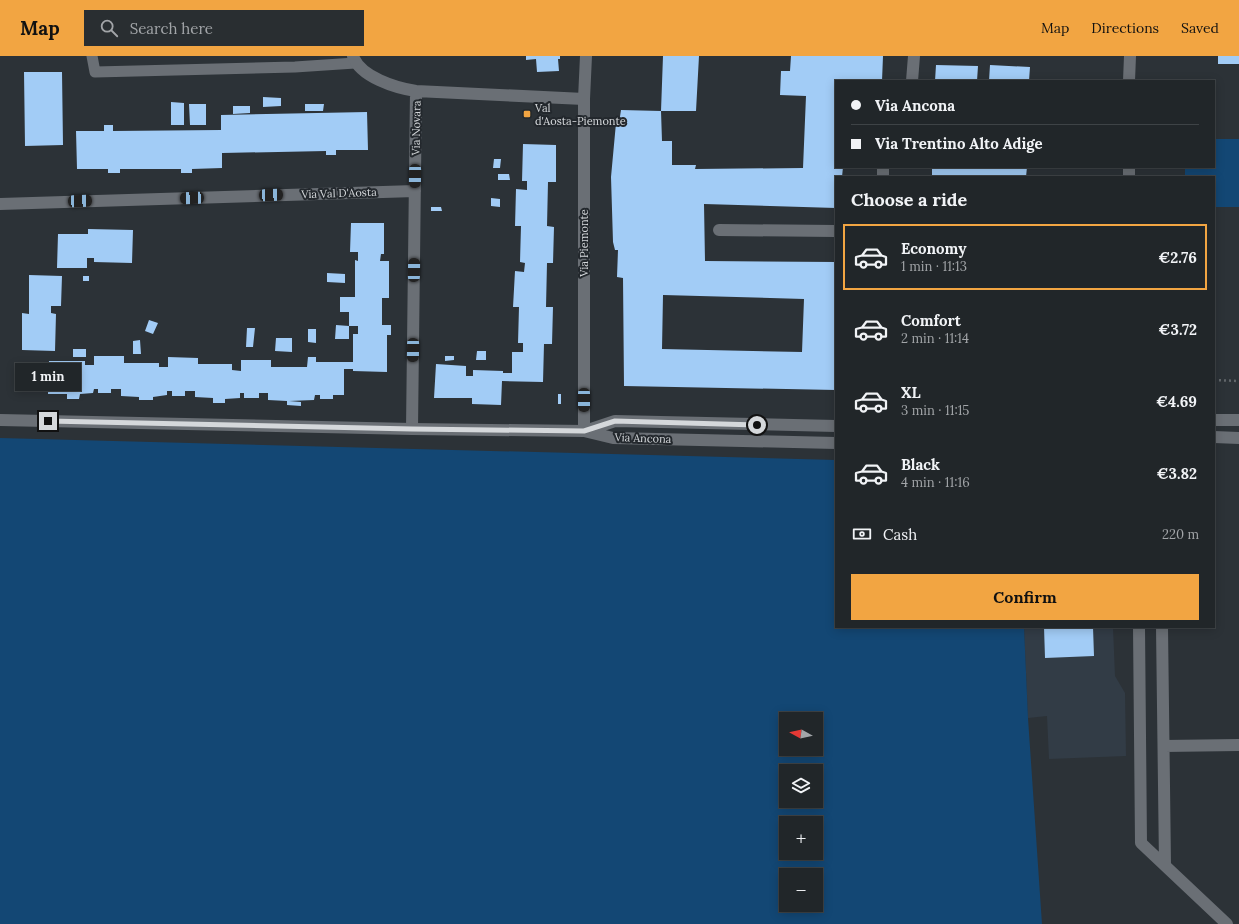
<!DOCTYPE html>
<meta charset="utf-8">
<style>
:root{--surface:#212629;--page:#292e31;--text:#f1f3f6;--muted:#a2a5a8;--line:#3e4346;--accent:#f2a542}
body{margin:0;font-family:Lora,serif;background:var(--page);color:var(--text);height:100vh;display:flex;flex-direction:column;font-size:15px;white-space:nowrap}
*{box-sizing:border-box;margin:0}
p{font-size:13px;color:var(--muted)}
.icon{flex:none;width:22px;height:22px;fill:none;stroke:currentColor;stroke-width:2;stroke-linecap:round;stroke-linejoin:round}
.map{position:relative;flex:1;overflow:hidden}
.drawer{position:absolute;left:835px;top:120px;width:380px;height:452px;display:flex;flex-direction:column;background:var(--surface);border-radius:0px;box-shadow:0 2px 10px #0003,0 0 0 1px var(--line)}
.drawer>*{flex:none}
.banner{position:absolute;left:835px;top:24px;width:380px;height:88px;border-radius:0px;box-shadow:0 2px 10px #0003,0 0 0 1px var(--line);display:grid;align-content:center;height:88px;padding:0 16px;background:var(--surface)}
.needle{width:26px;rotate:278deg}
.fabs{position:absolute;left:779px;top:656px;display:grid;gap:8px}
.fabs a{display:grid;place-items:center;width:44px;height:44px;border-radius:0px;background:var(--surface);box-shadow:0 2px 10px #0003,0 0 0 1px var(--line);font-size:20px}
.end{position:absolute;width:18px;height:18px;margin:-9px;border:5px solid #d5d8db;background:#111;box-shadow:0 0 0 2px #111}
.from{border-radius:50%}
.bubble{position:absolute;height:28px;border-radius:0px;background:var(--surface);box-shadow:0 2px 10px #0003,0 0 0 1px var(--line);font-size:13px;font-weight:700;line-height:28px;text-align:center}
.car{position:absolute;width:12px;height:24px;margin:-12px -6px;border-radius:5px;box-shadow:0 0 3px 1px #0007;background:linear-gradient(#222 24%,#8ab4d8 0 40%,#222 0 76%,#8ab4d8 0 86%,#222 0)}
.banner b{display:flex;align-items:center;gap:14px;height:38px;font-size:15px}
.banner b+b{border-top:1px solid var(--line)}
.banner i{width:10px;height:10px;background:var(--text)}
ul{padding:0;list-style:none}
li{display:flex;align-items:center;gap:12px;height:66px;margin:0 8px 6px;padding:0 8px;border:2px solid transparent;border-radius:0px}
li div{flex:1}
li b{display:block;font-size:15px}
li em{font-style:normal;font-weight:700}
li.on{border-color:var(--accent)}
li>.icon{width:36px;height:36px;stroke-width:1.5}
h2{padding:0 16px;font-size:18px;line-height:48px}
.pay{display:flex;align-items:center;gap:10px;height:44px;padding:0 16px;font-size:15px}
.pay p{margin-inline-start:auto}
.button{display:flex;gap:8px;margin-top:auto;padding:8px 16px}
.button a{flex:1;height:46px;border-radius:0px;background:var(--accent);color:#111;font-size:16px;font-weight:700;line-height:46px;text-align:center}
header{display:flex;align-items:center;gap:24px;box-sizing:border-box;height:56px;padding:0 20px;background:var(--accent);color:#111}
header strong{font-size:19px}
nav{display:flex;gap:22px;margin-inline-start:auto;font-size:14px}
.search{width:280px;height:36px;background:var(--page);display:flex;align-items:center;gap:10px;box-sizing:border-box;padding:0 14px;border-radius:0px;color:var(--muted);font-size:15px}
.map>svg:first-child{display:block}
.built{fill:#323c46}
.green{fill:#134774;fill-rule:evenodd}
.building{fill:#a2ccf6;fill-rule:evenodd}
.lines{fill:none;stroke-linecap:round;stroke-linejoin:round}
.path{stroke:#62676b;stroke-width:2.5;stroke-dasharray:2 3;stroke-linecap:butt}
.lane{stroke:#6a6f75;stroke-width:11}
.street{stroke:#6a6f75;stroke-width:12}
.secondary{stroke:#6a6f75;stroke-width:12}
.route{stroke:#d5d8db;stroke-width:5}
.poi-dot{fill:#f2a542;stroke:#23282d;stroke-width:1.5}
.labels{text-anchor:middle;stroke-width:4;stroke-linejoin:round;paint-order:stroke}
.poi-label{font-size:11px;fill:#d5d8db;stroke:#23282d;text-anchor:start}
.street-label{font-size:11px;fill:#d5d8db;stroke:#23282d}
</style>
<header>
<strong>Map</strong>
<div class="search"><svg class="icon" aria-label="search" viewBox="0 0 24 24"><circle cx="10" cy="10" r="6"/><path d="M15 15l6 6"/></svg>Search here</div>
<nav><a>Map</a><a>Directions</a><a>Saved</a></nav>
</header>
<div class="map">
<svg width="1239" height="868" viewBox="0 0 1239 868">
<rect width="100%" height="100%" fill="#2c3237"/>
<path class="built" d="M 1024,571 L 1113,571 L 1115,620 L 1125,637 L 1126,700 L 1049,703 L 1047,660 L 1028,662 Z"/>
<path class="green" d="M 1214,83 L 1239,83 L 1239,151 L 1214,151 L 1214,121 L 1185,121 L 1185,111 L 1214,111 Z
M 0,382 L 836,404 L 836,571 L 1024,571 L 1028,662 L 1042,868 L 0,868 ZM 786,663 L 816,663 L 816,693 L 786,693 ZM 786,715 L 816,715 L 816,745 L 786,745 ZM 786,767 L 816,767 L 816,797 L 786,797 ZM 786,819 L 816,819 L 816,849 L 786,849 Z"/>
<path class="building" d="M 526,0 L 560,0 L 560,3 L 558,3 L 559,15 L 537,16 L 536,3 L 526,4 Z
M 663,0 L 699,0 L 696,55 L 661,55 L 662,85 L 672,85 L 672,109 L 696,109 L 695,113 L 803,112 L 806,40 L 780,39 L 781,15 L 790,15 L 791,0 L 883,0 L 882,25 L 836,25 L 836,111 L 843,111 L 842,121 L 836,121 L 836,152 L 704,148 L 705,205 L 836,206 L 836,334 L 624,330 L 623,222 L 617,221 L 618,194 L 615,194 L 613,186 L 611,121 L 616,67 L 619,67 L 621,54 L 661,55 ZM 663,239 L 804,243 L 802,296 L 662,293 Z
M 1218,0 L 1239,0 L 1239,8 L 1218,8 Z
M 936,9 L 978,10 L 977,25 L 935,25 Z
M 990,9 L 1030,11 L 1029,25 L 989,25 Z
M 24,16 L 62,16 L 63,89 L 25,90 Z
M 263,41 L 281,42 L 281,50 L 263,51 Z
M 171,46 L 184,47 L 184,69 L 171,69 Z
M 189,48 L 206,48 L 206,69 L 190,69 Z
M 305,48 L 324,48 L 323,55 L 305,55 Z
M 233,50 L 250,50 L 250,57 L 233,58 Z
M 367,56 L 368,94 L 336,94 L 336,99 L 326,99 L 326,95 L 222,97 L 222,112 L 192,113 L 192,117 L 181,117 L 181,113 L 120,113 L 120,117 L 108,117 L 108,113 L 77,113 L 76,75 L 104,75 L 104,69 L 113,69 L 113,75 L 221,74 L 221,59 Z
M 523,88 L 556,89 L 556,126 L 548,126 L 547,170 L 554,171 L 553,207 L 547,207 L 546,251 L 553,251 L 552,288 L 544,288 L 543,326 L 502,325 L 501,349 L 472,348 L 472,342 L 434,342 L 436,308 L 466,310 L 466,320 L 473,320 L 473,314 L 503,315 L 503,317 L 512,317 L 512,296 L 523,296 L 523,287 L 518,287 L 519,251 L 513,251 L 515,215 L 524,216 L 525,207 L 520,206 L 521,170 L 515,170 L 516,133 L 527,134 L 527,125 L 522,125 Z
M 494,103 L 501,103 L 500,112 L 493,112 Z
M 932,111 L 974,111 L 1010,113 L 1010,111 L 1027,111 L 1026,121 L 932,121 Z
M 498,118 L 509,118 L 510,124 L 498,124 Z
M 491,142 L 500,143 L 500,151 L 491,150 Z
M 431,151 L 441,151 L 442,155 L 431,155 Z
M 351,167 L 384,167 L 384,198 L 381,198 L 380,205 L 389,205 L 389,242 L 382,242 L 382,269 L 391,269 L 391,279 L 387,279 L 387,316 L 353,315 L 353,313 L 344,313 L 344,339 L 333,339 L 333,343 L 320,343 L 320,339 L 315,339 L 314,344 L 289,345 L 301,346 L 301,350 L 287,349 L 287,345 L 268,344 L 268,337 L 259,337 L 259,342 L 244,342 L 244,337 L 240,337 L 240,342 L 225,343 L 225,347 L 213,347 L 213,342 L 195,341 L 195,335 L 185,335 L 185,340 L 172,340 L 172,335 L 167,335 L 167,339 L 153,341 L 153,344 L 139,344 L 139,341 L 121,340 L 121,333 L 111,333 L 111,337 L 98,337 L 98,333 L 94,333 L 93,337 L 80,338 L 79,343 L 67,343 L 67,338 L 48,338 L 49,305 L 85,305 L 85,309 L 94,309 L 94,300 L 124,300 L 124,307 L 159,307 L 159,311 L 168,311 L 168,301 L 198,302 L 198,308 L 232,308 L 232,314 L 241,315 L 241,304 L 271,304 L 271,311 L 307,311 L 308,301 L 316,301 L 316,306 L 353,306 L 353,278 L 358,278 L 358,270 L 349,270 L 349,256 L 340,256 L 340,241 L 355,241 L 355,204 L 358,205 L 358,196 L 350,196 Z
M 88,173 L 133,174 L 132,207 L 94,206 L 94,202 L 87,202 L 87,212 L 57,212 L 58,178 L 88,178 Z
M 327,217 L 345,218 L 345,227 L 327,226 Z
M 29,219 L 62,220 L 61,250 L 51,250 L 51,257 L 56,258 L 55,295 L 22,294 L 22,257 L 29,258 Z
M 83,220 L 89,220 L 89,225 L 83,225 Z
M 149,264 L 158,267 L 153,278 L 145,275 Z
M 336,269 L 349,270 L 349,283 L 335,283 Z
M 247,272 L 255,272 L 253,291 L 246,291 Z
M 308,273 L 316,273 L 316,287 L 308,286 Z
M 276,282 L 292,282 L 292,296 L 275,295 Z
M 140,284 L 141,298 L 133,298 L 133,285 Z
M 73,293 L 86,293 L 86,301 L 73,301 Z
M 477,295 L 486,295 L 486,304 L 476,304 Z
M 445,300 L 454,300 L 454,304 L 445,305 Z
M 558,338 L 561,338 L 561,348 L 558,348 Z
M 1044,571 L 1093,571 L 1094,600 L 1045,602 Z"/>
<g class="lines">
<path class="path" d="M 1214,324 L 1239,325"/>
<path class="lane" d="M 92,0 L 95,16 L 295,11 L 355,7"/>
<path class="street" d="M 353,0 C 360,21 396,32 416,35 L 584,43
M 912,25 L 914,0
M 1129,25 L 1130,0
M 883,121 L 883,111
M 1129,121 L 1129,111
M 0,148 L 415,135
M 719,174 L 836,175
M 412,373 L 416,35
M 584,375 L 584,43 L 586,0
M 1139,571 L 1141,787 L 1227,868
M 1162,571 L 1165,809
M 1164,690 L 1239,689"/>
<path class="secondary" d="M 0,364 L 412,373 L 584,375 L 613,382 L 836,387
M 1214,364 L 1239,364
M 585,375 L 615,365 L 836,370
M 1214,381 L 1239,382"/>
</g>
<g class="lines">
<path class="route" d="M 48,365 L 412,373 L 584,375 L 615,365 L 757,369"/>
</g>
<rect class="poi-dot" x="523" y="54" width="8" height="8" rx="2"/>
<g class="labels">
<g class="poi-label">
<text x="535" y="56">Val<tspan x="535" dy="13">d'Aosta-Piemonte</tspan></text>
</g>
<g class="street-label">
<text transform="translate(416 72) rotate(-89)" y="4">Via Novara</text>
<text transform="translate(339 137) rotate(-2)" y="4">Via Val D'Aosta</text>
<text transform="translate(584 187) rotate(-90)" y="4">Via Piemonte</text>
<text transform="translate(643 382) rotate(2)" y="4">Via Ancona</text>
</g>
</g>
</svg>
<div class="fabs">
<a><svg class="needle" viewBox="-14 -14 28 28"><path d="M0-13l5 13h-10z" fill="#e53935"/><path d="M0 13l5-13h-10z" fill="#a2a5a8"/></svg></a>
<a><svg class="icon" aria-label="layers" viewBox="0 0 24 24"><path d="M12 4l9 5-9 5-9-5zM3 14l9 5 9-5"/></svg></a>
<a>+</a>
<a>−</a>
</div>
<i class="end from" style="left:757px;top:369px"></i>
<i class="end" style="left:48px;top:365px"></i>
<div class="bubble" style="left:15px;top:307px;width:66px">1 min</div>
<i class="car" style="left:415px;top:120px;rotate:181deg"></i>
<i class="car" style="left:271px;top:139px;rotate:88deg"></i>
<i class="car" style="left:192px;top:142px;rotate:268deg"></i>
<i class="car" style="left:80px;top:145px;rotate:88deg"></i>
<i class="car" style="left:414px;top:214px;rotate:1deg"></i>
<i class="car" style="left:413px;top:294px;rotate:181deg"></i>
<i class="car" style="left:584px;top:344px;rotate:180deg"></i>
<div class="banner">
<b><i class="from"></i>Via Ancona</b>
<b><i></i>Via Trentino Alto Adige</b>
</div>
<section class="drawer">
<h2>Choose a ride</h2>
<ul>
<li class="on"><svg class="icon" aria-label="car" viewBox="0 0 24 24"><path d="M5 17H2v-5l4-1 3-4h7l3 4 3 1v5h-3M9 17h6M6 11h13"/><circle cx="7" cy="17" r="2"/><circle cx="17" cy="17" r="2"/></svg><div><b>Economy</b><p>1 min · 11:13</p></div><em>€2.76</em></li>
<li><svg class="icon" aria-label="car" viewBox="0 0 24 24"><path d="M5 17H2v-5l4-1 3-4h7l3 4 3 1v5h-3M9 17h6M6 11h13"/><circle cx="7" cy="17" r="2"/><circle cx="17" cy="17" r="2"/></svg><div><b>Comfort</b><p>2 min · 11:14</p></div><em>€3.72</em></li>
<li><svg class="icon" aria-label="car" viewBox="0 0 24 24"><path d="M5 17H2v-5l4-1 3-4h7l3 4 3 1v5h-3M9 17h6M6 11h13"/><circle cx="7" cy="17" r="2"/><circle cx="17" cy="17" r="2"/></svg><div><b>XL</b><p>3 min · 11:15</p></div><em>€4.69</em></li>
<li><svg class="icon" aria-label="car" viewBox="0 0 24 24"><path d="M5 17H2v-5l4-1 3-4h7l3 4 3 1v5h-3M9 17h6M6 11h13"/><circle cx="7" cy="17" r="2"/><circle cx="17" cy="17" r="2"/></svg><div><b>Black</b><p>4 min · 11:16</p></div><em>€3.82</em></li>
</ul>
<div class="pay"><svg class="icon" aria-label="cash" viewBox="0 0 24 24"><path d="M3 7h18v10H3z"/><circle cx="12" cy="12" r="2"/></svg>Cash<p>220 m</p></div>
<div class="button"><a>Confirm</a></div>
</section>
</div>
